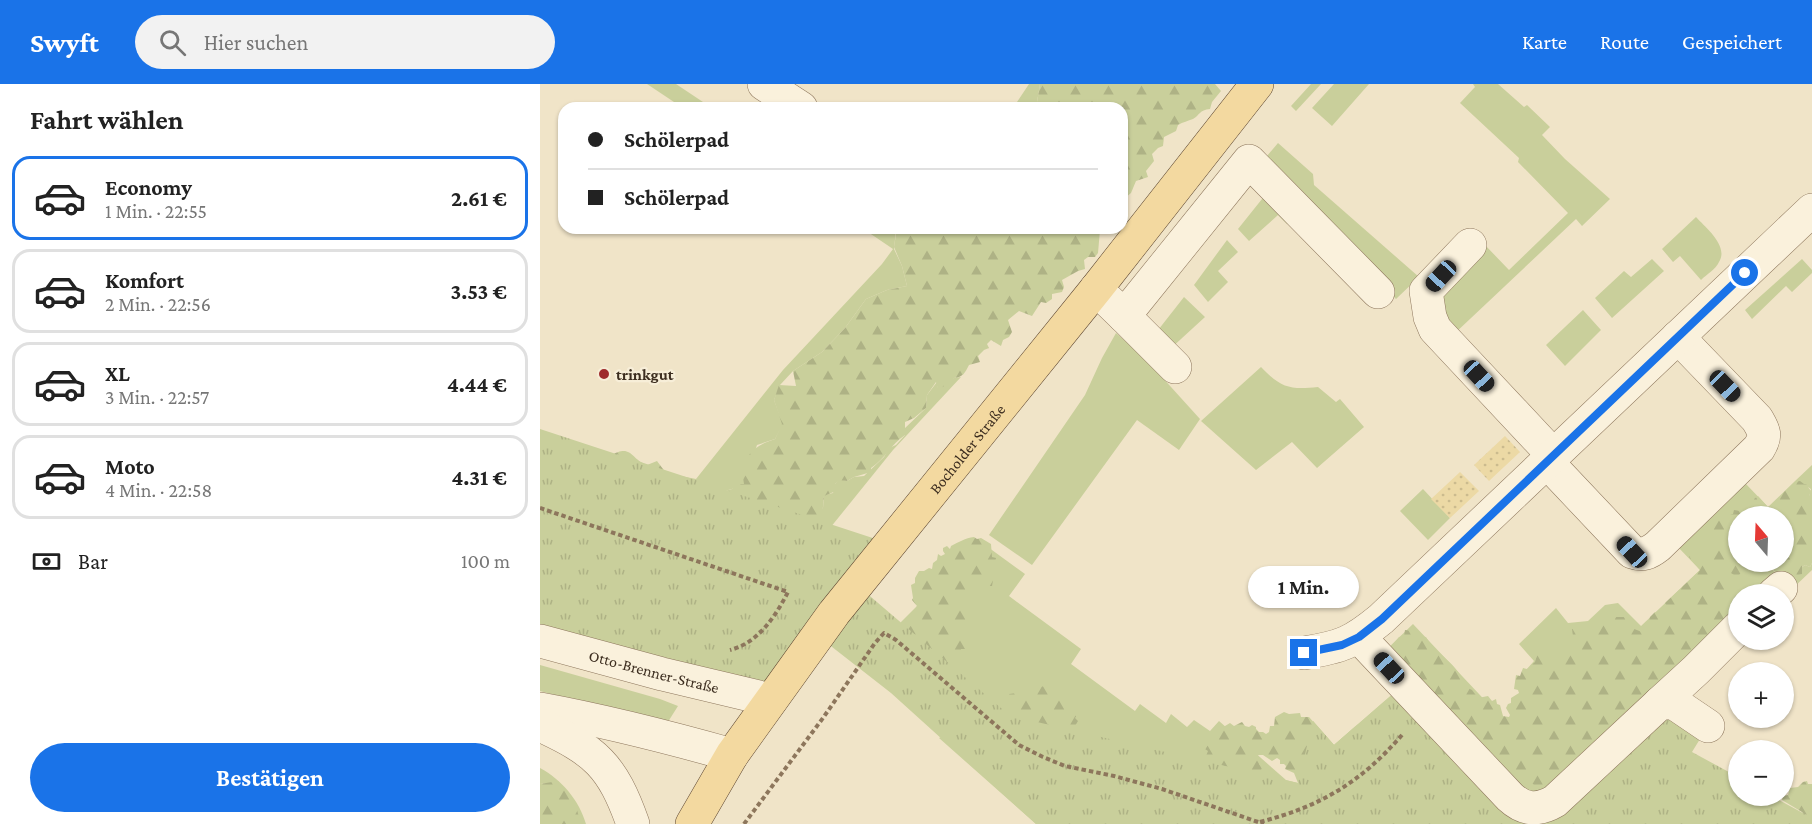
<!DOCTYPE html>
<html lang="de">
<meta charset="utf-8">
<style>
:root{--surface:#fff;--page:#f2f2f2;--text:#222;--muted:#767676;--line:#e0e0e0;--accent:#1a73e8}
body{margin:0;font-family:"Crimson Pro",serif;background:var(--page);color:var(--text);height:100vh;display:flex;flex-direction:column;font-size:22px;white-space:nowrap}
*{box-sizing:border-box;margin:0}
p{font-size:20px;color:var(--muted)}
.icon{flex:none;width:33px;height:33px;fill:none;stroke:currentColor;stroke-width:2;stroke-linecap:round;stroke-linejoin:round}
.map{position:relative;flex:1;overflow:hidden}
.panel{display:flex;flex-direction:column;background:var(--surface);width:540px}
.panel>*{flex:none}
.hud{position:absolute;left:18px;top:18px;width:570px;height:132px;border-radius:18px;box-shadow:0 2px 4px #0004;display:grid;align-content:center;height:132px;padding:0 30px;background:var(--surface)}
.needle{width:39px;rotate:341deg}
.buttons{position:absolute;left:1188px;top:422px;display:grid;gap:12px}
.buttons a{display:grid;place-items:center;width:66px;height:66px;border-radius:50%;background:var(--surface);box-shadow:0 2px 4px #0004;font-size:30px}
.end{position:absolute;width:27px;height:27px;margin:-14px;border:8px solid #1a73e8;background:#fff;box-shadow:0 0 0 3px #fff}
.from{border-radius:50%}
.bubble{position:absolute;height:42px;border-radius:21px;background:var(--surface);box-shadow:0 2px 4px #0004;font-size:20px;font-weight:700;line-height:42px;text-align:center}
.car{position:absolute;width:18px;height:36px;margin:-18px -9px;border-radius:8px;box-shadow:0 0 4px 2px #0007;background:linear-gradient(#222 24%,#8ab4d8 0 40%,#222 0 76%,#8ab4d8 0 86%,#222 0)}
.hud b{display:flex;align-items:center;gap:21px;height:57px;font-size:22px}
.hud b+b{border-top:2px solid var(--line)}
.hud i{width:15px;height:15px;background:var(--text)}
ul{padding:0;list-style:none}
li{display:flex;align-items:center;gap:18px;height:84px;margin:0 12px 9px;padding:0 18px;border:3px solid var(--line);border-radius:18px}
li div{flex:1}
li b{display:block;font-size:22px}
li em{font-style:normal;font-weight:700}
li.on{border-color:var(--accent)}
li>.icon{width:54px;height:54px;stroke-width:1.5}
h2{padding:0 30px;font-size:27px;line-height:72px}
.pay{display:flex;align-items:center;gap:15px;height:66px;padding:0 30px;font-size:22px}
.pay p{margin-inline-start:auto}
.primary-button{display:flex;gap:12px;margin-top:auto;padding:12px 30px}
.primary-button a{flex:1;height:69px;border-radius:36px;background:var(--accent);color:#fff;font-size:24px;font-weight:700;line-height:69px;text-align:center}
header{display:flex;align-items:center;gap:36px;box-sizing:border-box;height:84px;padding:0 30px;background:var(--accent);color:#fff}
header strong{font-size:28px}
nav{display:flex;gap:33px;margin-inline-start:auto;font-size:21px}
.search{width:420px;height:54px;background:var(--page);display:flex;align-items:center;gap:15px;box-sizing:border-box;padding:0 21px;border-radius:33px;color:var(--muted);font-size:22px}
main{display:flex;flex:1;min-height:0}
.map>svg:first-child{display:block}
.green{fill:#c9cf9b}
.forest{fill:url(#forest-firs)}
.sand{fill:url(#sand-dots)}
.park{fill:url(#park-tufts)}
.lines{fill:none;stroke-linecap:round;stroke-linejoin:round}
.minor-casing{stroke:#8d765c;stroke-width:34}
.major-casing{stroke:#5b4430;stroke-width:34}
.path{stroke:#8d765c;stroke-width:4;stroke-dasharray:4.5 3;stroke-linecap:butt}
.minor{stroke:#faf1dc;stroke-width:33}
.major{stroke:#f3d9a0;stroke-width:33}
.route{stroke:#1a73e8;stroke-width:8}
.poi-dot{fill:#9e2a2b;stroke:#f7eed8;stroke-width:2}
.labels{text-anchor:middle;stroke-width:4.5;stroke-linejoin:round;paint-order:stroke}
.poi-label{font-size:16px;font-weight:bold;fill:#3d2e20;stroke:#f7eed8;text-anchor:start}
.street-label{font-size:16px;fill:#3d2e20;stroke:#f7eed8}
</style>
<header>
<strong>Swyft</strong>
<div class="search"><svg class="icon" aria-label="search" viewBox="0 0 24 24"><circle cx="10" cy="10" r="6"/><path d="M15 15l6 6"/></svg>Hier suchen</div>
<nav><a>Karte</a><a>Route</a><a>Gespeichert</a></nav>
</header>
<main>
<section class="panel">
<h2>Fahrt wählen</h2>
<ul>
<li class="on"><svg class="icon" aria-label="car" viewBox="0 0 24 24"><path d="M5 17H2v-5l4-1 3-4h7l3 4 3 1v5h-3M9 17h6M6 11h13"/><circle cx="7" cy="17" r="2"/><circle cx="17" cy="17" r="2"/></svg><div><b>Economy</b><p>1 Min. · 22:55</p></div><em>2.61 €</em></li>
<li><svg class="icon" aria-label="car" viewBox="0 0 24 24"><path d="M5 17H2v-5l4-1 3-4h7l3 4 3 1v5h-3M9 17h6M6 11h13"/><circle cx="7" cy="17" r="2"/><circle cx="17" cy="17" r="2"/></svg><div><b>Komfort</b><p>2 Min. · 22:56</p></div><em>3.53 €</em></li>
<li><svg class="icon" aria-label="car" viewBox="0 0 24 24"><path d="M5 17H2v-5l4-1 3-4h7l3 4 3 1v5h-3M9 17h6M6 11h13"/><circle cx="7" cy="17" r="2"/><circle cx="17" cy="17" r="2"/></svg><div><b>XL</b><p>3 Min. · 22:57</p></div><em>4.44 €</em></li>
<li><svg class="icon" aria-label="car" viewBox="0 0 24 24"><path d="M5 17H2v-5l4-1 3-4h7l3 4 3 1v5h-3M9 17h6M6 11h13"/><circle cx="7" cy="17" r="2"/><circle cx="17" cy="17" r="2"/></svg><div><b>Moto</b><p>4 Min. · 22:58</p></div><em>4.31 €</em></li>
</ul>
<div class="pay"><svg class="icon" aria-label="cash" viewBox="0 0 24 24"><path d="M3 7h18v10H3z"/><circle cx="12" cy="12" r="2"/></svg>Bar<p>100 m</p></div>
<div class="primary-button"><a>Bestätigen</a></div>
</section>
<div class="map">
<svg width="1272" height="740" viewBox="0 0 1272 740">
<defs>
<pattern id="forest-firs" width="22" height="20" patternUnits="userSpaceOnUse" patternTransform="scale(1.5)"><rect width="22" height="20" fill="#c9cf9b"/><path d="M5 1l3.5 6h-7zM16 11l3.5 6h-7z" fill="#aeb285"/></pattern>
<pattern id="sand-dots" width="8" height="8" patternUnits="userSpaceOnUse" patternTransform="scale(1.5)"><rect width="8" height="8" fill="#ecd9a5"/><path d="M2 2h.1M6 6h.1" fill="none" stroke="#cbbb8e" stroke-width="1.8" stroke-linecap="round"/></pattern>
<pattern id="park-tufts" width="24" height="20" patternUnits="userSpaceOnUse" patternTransform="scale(1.5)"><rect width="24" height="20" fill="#c9cf9b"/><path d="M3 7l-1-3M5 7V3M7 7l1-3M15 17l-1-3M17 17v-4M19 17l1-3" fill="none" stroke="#aeb285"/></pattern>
</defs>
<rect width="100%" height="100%" fill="#f0e4c8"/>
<path class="green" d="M 107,0 L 136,0 L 172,24 L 143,24 Z
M 489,0 L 500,0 L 496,24 L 473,24 Z
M 771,0 L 781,0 L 756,27 L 751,22 Z
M 794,0 L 829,0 L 792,42 L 772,24 Z
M 933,0 L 958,0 L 984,23 L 987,21 L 1010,43 L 1002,51 L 1025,75 L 1070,115 L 1042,142 L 1036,135 L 913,251 L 897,233 L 905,198 L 945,161 L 969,186 L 1028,129 L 978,78 L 979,74 L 920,19 L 935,3 Z
M 738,59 L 773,90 L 774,101 L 879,193 L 856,215 L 735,93 L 727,72 Z
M 726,110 L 751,136 L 747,140 L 738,131 L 709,157 L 698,145 Z
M 1156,133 C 1166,144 1189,162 1179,178 C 1176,185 1167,190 1161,196 L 1140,172 L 1133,178 L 1122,165 Z
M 322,144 L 354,144 L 356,146 L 354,165 L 362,182 L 367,202 L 347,206 L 326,215 L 305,244 L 282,268 L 253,287 L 240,301 L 234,316 L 243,340 L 235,355 L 217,361 L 204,400 L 192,405 L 181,408 L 126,389 L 156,395 L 243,286 L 342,180 L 353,165 Z
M 687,156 L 698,168 L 678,187 L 688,198 L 668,218 L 654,201 Z
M 1112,175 L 1124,187 L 1072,234 L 1055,214 L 1084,187 L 1091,193 Z
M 1262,175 L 1272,186 L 1272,189 L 1252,208 L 1246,202 L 1212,235 L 1205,226 Z
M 644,213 L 665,233 L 629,266 L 615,250 Z
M 1043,226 L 1061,246 L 1025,282 L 1006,261 Z
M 576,249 L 602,271 L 660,335 L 639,366 L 597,336 L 492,481 L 449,451 L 545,311 L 562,274 Z
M 721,283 C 741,304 750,306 778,303 L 796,318 L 800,315 L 824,343 L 777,384 L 752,358 L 716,386 L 661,337 Z
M 421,293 L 353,366 L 286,449 L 227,486 L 283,424 L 284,411 L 293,409 L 295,400 L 299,395 L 307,397 L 314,393 L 324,392 L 344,373 L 349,364 L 356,361 L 365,351 L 364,345 L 386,324 L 387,311 L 397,298 L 398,304 L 414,294 Z
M 1272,381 L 1272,412 L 1269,412 L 1271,405 L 1259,398 L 1254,398 Z
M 1206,400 L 1228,423 L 1198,432 L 1198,477 L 1224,477 L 1239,493 L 1253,490 L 1265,481 L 1270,483 L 1272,479 L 1272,486 L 1251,506 L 1222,510 L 1198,510 L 1198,532 L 1153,575 L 993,714 L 845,567 L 873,540 L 972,645 L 987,585 L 994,577 L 979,560 L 1016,524 L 1028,539 L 1048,537 L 1065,521 L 1078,519 L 1101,542 L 1160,486 L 1137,462 Z
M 883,405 L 910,434 L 888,456 L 860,427 Z
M 441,458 L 485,490 L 469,512 L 541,565 L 531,580 L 595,627 L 600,620 L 626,639 L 631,630 L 647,643 L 654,636 L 670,647 L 679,637 L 746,696 L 758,699 L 773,637 L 794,661 L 846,616 L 796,703 L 535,678 L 355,548 L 361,538 Z
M 0,581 L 120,615 L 138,622 L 126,641 L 0,607 Z
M 0,684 C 22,696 39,716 46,740 L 40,740 L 26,709 L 18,698 L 0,700 Z"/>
<path class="forest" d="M 500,0 L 675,0 L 681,7 L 672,18 L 670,25 C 659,26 660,31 653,35 C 648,37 643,38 638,41 L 636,47 L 624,53 L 623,62 L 618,64 L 612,70 L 614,77 L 606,87 L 608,93 L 596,97 L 591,109 L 585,114 L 582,113 L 582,24 L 496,24 Z
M 357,144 L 563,144 L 560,146 L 558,169 L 555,173 L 548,173 L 544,176 L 545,185 L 538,187 L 522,196 L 524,203 L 522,208 L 512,210 L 512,215 L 506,219 L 501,218 L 492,232 L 479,227 L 468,236 L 472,248 L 469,253 L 463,256 L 461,262 L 451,256 L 447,260 L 449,264 L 444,266 L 438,272 L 440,278 L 429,281 C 425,289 423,293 414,294 L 412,298 C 407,299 404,303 398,305 L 396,298 L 387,311 L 386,324 L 374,334 L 365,338 L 365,351 C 351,360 345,375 331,384 L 331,388 L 314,393 L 307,397 L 299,396 L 295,400 L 296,407 L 284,412 L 282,433 L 276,439 L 70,372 C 92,359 90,375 107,381 L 117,377 L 126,389 L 181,408 L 192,405 L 197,400 L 204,400 C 199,374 213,362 235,355 L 242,340 L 234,316 L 239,301 L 256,302 L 253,287 L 282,268 L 305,244 L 326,215 L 347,206 L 367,202 L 362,182 L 354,163 Z
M 1260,397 L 1264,400 L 1271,401 L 1268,403 L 1271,407 L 1269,412 L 1272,412 L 1272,479 L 1270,483 L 1265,481 L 1262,483 L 1262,490 L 1255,492 L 1250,490 L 1240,493 L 1229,482 L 1230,480 L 1234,480 L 1235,477 L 1244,477 L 1244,432 L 1198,432 L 1198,477 L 1221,477 L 1220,481 L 1214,484 L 1210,482 L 1205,483 L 1206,487 L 1202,488 L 1197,493 L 1188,487 L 1183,491 L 1185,496 L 1195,497 L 1198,510 L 1198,528 L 1180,542 L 1171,542 L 1167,554 C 1161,556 1159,558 1159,565 L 1015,703 L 1008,701 L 1006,706 L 999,706 L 993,700 L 982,700 L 978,695 L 972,697 L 919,638 L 919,632 L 910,628 L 904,614 L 901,617 L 882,600 L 883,596 L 851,569 L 856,566 L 853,560 L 859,553 L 864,552 L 865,546 L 872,547 L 876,552 L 886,553 C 896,571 920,580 924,602 L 932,606 L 938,614 L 948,612 L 952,617 L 956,615 L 957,620 L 960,621 L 963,632 L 969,633 L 970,631 L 966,624 L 968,620 L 971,619 L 971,614 L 979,609 L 978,606 L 974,605 L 976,591 L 980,592 L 983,584 L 987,585 L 995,578 L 998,568 L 1003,568 L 1003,570 L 1010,571 L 1013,575 L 1015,575 L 1027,569 L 1027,565 L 1024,564 L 1030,560 L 1027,553 L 1033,552 L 1032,545 L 1037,545 L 1038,547 L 1041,548 L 1045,544 L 1048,547 L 1050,546 L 1063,539 L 1072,529 L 1074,533 L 1087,533 L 1089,543 L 1102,548 L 1107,546 L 1110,533 L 1115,528 L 1123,533 L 1127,530 L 1128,524 L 1125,519 L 1160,486 L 1149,473 L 1151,467 L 1155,467 L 1157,470 L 1169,472 L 1167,468 L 1170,462 L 1167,457 L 1174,454 L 1173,442 L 1176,435 L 1193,430 L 1194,426 L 1207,428 L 1215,421 L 1214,415 L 1218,412 L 1228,423 L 1254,398 Z
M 434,453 L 437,455 L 441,454 L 451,460 L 452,473 L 456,474 L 454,482 L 458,487 L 454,491 L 452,502 L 448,502 L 443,506 L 438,504 L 438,508 L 430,514 L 429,526 L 431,531 L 429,535 L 432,539 L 428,542 L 430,547 L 426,550 L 428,556 L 424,558 L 426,565 L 421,565 L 421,570 L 415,572 L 413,577 L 408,580 L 361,544 L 368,545 L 376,536 L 373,529 L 377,522 L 372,516 L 373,514 L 371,501 L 375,499 L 375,494 L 379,487 L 384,487 L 389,484 L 392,485 L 393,479 L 397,476 L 398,470 L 401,472 L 405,470 L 403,467 L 403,464 L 407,462 L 410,465 L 411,462 C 419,458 425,454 434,453 Z
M 486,596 L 490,596 L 493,601 L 499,600 L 499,603 L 511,601 L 512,606 L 524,610 L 521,616 L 526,619 L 525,623 L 534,625 L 534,628 L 537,631 L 535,634 L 538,637 L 535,642 L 539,645 L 496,740 L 399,654 L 465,621 L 464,615 L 471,615 L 469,610 L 477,609 L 475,605 L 485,603 Z
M 744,628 L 749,630 L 760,629 L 761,633 L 769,633 L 794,661 L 819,639 L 758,699 L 754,689 L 745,685 L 746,682 L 744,680 L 740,680 L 740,676 L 737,674 L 732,677 L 723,671 L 718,671 L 720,676 L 719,680 L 722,684 L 719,690 L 671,679 L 670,674 L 666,672 L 668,667 L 665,665 L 671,657 L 671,653 L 680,645 L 690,639 L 694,642 L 702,638 L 705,642 L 709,643 L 712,641 L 716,643 L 716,645 L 719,648 L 723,648 L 726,650 L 729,648 L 730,642 L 734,642 L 735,633 Z
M 18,697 L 35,719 L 41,740 L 0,740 L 0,700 Z
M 1267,697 L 1268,700 L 1272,700 L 1272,740 L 1262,728 L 1242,716 L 1243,712 L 1248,711 L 1250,704 L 1258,703 L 1263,698 Z"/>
<path class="sand" d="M 965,352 L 980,368 L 949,397 L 934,381 Z
M 920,388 L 939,407 L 910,434 L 891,415 Z"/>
<path class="park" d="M 0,345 L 351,460 L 317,501 L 461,624 L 468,629 L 480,634 L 758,699 L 773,637 L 794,661 L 864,600 L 984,723 L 1120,619 L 1168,642 L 1152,668 L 1198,693 L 1198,711 L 1230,711 L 1272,734 L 1272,740 L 496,740 L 351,609 L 278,552 L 231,616 L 0,557 Z"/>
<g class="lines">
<defs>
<g id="minor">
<path d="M 224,0 L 261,24"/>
<path d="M 930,161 L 886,207 L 890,233 L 895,245 L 1014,372"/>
<path d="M 556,205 L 584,232 L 709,77 L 838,208"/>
<path d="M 584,232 L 635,283"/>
<path d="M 1007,378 L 1092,468 C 1103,472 1109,469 1118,462 L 1219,364 C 1227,351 1224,347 1217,335 L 1138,253"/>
<path d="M 1234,510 L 1241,504"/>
<path d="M 819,553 L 970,713 C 984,726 998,727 1015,717 L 1120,619 L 1134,619 L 1168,642"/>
<path id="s1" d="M 0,557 L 122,590 L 231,616"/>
<path d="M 764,569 C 801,563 812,559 841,535 L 1272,126"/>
<path d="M 1120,619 L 1156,586 L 1198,544"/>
<path d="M 0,625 C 65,637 128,653 192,671"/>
<path d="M 0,641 C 56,667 72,681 93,740"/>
</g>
<g id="major">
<path id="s2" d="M 152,740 L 192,671 L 294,529 L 556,205 L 717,0"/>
</g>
</defs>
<use href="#minor" class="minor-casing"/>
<use href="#major" class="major-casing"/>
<path class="path" d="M 0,424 L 248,508 C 235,533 218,559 190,566
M 720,738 C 781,722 820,699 862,651
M 204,740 L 283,634 L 335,559 L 344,549 L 356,556 L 479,661 L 503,673 L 525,682 L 574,692 L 622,705 L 724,740"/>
<use href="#minor" class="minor"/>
<use href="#major" class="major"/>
</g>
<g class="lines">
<path class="route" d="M 764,569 L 802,561 L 819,553 L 842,535 L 1205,189"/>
</g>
<circle class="poi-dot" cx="64" cy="290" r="6"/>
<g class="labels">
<g class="poi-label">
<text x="76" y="296">trinkgut</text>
</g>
<g class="street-label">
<text dy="6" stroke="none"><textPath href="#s2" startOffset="466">Bocholder Straße</textPath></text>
<text dy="6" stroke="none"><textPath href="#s1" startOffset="118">Otto-Brenner-Straße</textPath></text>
</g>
</g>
</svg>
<div class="buttons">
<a><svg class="needle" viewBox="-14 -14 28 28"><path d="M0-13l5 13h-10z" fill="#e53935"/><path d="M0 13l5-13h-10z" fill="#767676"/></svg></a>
<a><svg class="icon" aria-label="layers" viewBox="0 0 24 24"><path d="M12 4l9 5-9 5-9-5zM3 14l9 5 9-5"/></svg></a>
<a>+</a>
<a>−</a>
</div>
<i class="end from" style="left:1205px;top:189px"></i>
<i class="end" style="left:764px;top:569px"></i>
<div class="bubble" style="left:708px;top:482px;width:111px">1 Min.</div>
<i class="car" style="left:901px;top:192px;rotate:223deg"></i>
<i class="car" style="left:939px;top:292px;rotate:137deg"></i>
<i class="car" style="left:1185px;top:302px;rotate:136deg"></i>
<i class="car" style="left:1092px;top:468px;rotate:317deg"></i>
<i class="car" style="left:849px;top:584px;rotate:317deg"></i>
<div class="hud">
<b><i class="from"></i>Schölerpad</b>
<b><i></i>Schölerpad</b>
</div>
</div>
</main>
